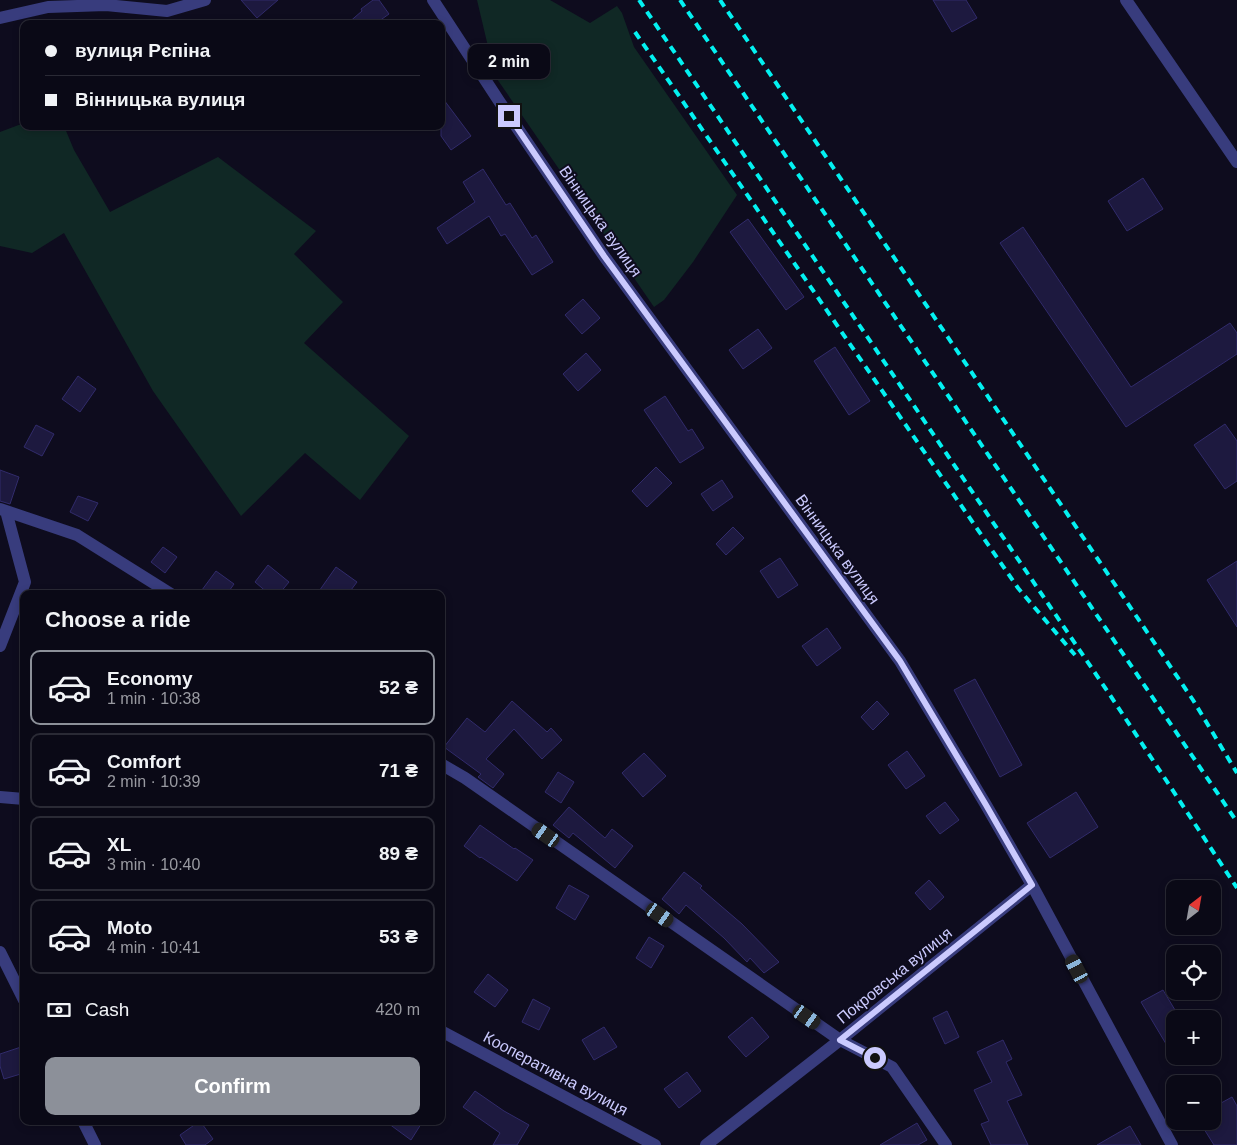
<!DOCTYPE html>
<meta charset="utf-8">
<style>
:root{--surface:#0a0916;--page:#181723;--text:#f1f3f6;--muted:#999aa1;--line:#2a2a35;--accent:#8c9099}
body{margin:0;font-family:Helvetica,sans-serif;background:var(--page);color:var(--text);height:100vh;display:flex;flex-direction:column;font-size:19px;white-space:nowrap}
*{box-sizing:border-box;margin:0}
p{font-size:16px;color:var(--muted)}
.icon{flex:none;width:28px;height:28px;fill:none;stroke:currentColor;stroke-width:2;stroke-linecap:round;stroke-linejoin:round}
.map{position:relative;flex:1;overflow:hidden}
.panel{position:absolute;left:20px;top:590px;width:425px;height:535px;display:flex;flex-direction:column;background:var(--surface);border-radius:10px;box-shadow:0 2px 8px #0003,0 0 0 1px var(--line)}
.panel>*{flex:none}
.banner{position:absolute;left:20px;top:20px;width:425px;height:110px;border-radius:10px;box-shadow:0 2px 8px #0003,0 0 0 1px var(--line);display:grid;align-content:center;height:110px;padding:0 25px;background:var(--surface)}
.needle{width:32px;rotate:31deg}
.buttons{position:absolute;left:1166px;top:880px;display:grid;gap:10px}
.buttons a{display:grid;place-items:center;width:55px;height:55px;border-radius:10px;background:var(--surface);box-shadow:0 2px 8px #0003,0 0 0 1px var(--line);font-size:25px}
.end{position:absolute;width:22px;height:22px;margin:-11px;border:6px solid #cbcafe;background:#111;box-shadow:0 0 0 2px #111}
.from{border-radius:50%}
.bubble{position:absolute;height:35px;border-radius:10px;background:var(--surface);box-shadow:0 2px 8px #0003,0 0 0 1px var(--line);font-size:16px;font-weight:600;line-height:35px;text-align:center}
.car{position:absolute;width:15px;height:30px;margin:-15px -8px;border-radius:6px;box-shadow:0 0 4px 1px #0007;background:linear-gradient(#222 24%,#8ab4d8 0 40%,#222 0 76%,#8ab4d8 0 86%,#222 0)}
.banner b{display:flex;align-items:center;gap:18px;height:48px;font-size:19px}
.banner b+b{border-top:1px solid var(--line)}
.banner i{width:12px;height:12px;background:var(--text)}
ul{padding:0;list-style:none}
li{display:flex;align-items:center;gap:15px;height:75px;margin:0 10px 8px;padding:0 15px;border:2px solid var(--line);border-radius:10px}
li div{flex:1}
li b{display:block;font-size:19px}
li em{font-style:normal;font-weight:600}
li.active{border-color:var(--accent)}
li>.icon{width:45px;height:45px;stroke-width:1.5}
h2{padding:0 25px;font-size:22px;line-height:60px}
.pay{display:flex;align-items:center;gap:12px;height:55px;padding:0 25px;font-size:19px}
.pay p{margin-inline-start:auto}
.cta{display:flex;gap:10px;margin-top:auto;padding:10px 25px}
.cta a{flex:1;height:58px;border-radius:10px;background:var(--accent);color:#fff;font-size:20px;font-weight:600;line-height:58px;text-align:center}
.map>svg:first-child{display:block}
.green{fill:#102825}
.building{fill:#1d193f;stroke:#312b6b}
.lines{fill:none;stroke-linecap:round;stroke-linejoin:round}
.minor{stroke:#383c7d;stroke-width:12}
.rail{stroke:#03f1f1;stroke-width:4;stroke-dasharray:8 6;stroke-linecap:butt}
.route{stroke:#cbcafe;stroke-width:6}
.labels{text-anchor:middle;stroke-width:4;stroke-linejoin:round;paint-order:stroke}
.street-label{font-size:16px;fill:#cbcafe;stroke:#0e0c1e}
</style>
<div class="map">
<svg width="1237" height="1145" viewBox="0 0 1237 1145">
<rect width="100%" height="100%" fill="#0e0c1e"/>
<path class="green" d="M 477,0 L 550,0 L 590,23 L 617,6 L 622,13 L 634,47 L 737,195 L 693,262 L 664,300 L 654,307 L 495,76 Z
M 24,123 L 24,126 L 64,126 L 74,150 L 110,212 L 218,157 L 316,231 L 294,254 L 343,302 L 304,343 L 409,436 L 360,500 L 305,453 L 241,516 L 153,391 L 64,233 L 32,253 L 0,246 L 0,132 Z"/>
<path class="building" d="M 241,0 L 278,0 L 257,18 Z
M 373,0 L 379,0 L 389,14 L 375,24 L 347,24 L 362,11 L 361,9 Z
M 933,0 L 966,0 L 977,18 L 952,32 Z
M 441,96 L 471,136 L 451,150 L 441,136 Z
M 483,169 L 506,205 L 510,203 L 532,238 L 536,235 L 553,262 L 532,275 L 505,234 L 501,236 L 489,216 L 447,244 L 437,228 L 475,202 L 463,182 Z
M 1143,178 L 1163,209 L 1127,231 L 1108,201 Z
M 748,219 L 804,297 L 786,310 L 730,232 Z
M 1023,227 L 1131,387 L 1230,323 L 1237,333 L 1237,354 L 1126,427 L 1000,243 Z
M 583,299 L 600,318 L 582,334 L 565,315 Z
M 758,329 L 772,348 L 743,369 L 729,350 Z
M 835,347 L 870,401 L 849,415 L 814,361 Z
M 586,353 L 601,370 L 578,391 L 563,374 Z
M 78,376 L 96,389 L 80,412 L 62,399 Z
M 665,396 L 688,431 L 692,429 L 704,448 L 680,463 L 644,410 Z
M 1225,424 L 1237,441 L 1237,481 L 1225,489 L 1194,445 Z
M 36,425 L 54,434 L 42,456 L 24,447 Z
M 656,467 L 672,483 L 647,507 L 632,491 Z
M 0,470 L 19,477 L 10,504 L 0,501 Z
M 722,480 L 733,497 L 713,511 L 701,494 Z
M 78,496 L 98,503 L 88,521 L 70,512 Z
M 733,527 L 744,538 L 726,555 L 716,544 Z
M 163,547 L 177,557 L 165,573 L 151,562 Z
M 780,558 L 798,585 L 778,598 L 760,571 Z
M 1237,561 L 1237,627 L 1207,580 Z
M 268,565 L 289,582 L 279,594 L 269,594 L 255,582 Z
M 336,567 L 357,582 L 348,594 L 317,594 Z
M 216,571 L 234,584 L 227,594 L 199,594 Z
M 827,628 L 841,648 L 817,666 L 802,646 Z
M 975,679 L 1022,765 L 1000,777 L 954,690 Z
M 512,701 L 547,732 L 551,728 L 562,740 L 542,759 L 514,729 L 486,759 L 504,774 L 493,788 L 478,777 L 481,774 L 444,747 L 467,718 L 485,732 Z
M 877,701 L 889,714 L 873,730 L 861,717 Z
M 907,751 L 925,776 L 906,789 L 888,765 Z
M 644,753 L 666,776 L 643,797 L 622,773 Z
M 558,772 L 574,782 L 561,803 L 545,792 Z
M 1076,792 L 1098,827 L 1050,858 L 1027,823 Z
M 945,802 L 959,820 L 940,834 L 926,816 Z
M 569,807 L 605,838 L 612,829 L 633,846 L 615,868 L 573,833 L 569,838 L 553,825 Z
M 480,825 L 514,849 L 515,848 L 533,860 L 517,881 L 481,857 L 480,858 L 464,846 Z
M 684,872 L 702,886 L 700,888 L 742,924 L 779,962 L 764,973 L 750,958 L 747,962 L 724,938 L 686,905 L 679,914 L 662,899 Z
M 929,880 L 944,897 L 930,910 L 915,893 Z
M 569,885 L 589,896 L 575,920 L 556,908 Z
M 649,937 L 664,946 L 651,968 L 636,958 Z
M 488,974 L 508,990 L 495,1007 L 474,992 Z
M 1163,990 L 1175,1010 L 1175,1059 L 1141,1002 Z
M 533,999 L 550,1008 L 539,1030 L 522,1022 Z
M 947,1011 L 959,1037 L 945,1044 L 933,1018 Z
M 752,1017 L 769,1037 L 746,1057 L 728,1037 Z
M 604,1027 L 617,1047 L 594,1060 L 582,1040 Z
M 1003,1040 L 1012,1059 L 1006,1062 L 1022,1095 L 1007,1101 L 1028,1145 L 991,1145 L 981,1124 L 989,1121 L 974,1090 L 992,1082 L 977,1052 Z
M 24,1046 L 24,1073 L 4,1079 L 0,1066 L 0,1054 Z
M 687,1072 L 701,1091 L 679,1108 L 664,1089 Z
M 475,1091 L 504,1111 L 529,1125 L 517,1145 L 493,1145 L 500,1133 L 463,1107 Z
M 1232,1097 L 1237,1106 L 1237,1145 L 1214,1145 L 1199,1121 L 1212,1121 L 1212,1108 Z
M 200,1121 L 213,1139 L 205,1145 L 186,1145 L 180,1135 Z
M 385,1121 L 423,1121 L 411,1140 Z
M 917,1123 L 927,1140 L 918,1145 L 880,1145 Z
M 1130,1126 L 1141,1145 L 1097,1145 Z"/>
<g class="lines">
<path class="minor" d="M 433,0 L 499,101 L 604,256 L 900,661 L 986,805 L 1032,885 L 1172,1145
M 1126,0 L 1237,162
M 0,18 L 48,7 L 106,5 L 167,11 L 205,0
M 0,509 L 77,535 L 171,594
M 0,646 L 25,582 L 6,511
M 441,764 L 465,778 L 840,1040 L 892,1067 L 946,1145
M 0,797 L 24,799
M 0,952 L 24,1000
M 441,1031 L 655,1145
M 83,1121 L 95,1145
M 706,1145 L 840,1040 L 1032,885"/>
<path class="rail" d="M 639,0 L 1110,695 L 1237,888
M 680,0 L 1237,822
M 720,0 L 1193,700 L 1237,773
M 635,32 L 1018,588 L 1075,655"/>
</g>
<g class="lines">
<path class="route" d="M 509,116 L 604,256 L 900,661 L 986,805 L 1032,885 L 840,1040 L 875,1058"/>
</g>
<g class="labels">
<g class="street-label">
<text transform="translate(601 221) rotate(55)" y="6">Вінницька вулиця</text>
<text transform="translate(838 549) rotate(54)" y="6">Вінницька вулиця</text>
<text transform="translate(894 975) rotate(-39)" y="6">Покровська вулиця</text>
<text transform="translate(556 1073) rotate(28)" y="6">Кооперативна вулиця</text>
</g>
</g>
</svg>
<div class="buttons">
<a><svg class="needle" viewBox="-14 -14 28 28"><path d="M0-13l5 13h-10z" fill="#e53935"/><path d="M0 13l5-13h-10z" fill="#999aa1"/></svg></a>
<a><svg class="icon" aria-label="locate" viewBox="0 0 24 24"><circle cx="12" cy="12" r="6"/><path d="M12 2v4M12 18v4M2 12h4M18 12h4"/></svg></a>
<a>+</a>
<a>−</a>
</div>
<i class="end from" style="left:875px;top:1058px"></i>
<i class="end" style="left:509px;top:116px"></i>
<div class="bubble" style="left:468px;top:44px;width:82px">2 min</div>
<i class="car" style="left:546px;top:835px;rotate:305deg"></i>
<i class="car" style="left:660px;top:915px;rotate:125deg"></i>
<i class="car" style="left:1077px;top:969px;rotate:332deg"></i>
<i class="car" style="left:807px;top:1017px;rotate:125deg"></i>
<div class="banner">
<b><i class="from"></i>вулиця Рєпіна</b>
<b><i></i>Вінницька вулиця</b>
</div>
<section class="panel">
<h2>Choose a ride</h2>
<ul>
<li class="active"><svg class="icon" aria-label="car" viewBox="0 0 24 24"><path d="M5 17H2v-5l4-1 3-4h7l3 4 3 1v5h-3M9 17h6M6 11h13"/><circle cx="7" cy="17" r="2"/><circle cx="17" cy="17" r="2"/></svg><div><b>Economy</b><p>1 min · 10:38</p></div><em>52 ₴</em></li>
<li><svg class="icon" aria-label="car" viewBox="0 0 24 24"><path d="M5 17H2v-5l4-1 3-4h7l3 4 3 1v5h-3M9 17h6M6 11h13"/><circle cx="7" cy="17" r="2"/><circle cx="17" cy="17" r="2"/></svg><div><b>Comfort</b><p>2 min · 10:39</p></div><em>71 ₴</em></li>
<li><svg class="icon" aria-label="car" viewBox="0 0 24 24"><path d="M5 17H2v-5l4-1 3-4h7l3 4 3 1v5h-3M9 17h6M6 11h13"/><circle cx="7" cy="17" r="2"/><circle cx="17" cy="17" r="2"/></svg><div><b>XL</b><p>3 min · 10:40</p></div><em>89 ₴</em></li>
<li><svg class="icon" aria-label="car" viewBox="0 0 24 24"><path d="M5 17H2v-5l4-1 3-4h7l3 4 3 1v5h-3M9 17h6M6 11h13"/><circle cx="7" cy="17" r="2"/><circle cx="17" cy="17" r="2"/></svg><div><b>Moto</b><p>4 min · 10:41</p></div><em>53 ₴</em></li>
</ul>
<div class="pay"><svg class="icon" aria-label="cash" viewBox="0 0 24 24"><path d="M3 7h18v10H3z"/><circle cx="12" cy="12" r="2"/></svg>Cash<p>420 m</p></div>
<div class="cta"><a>Confirm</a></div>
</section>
</div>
